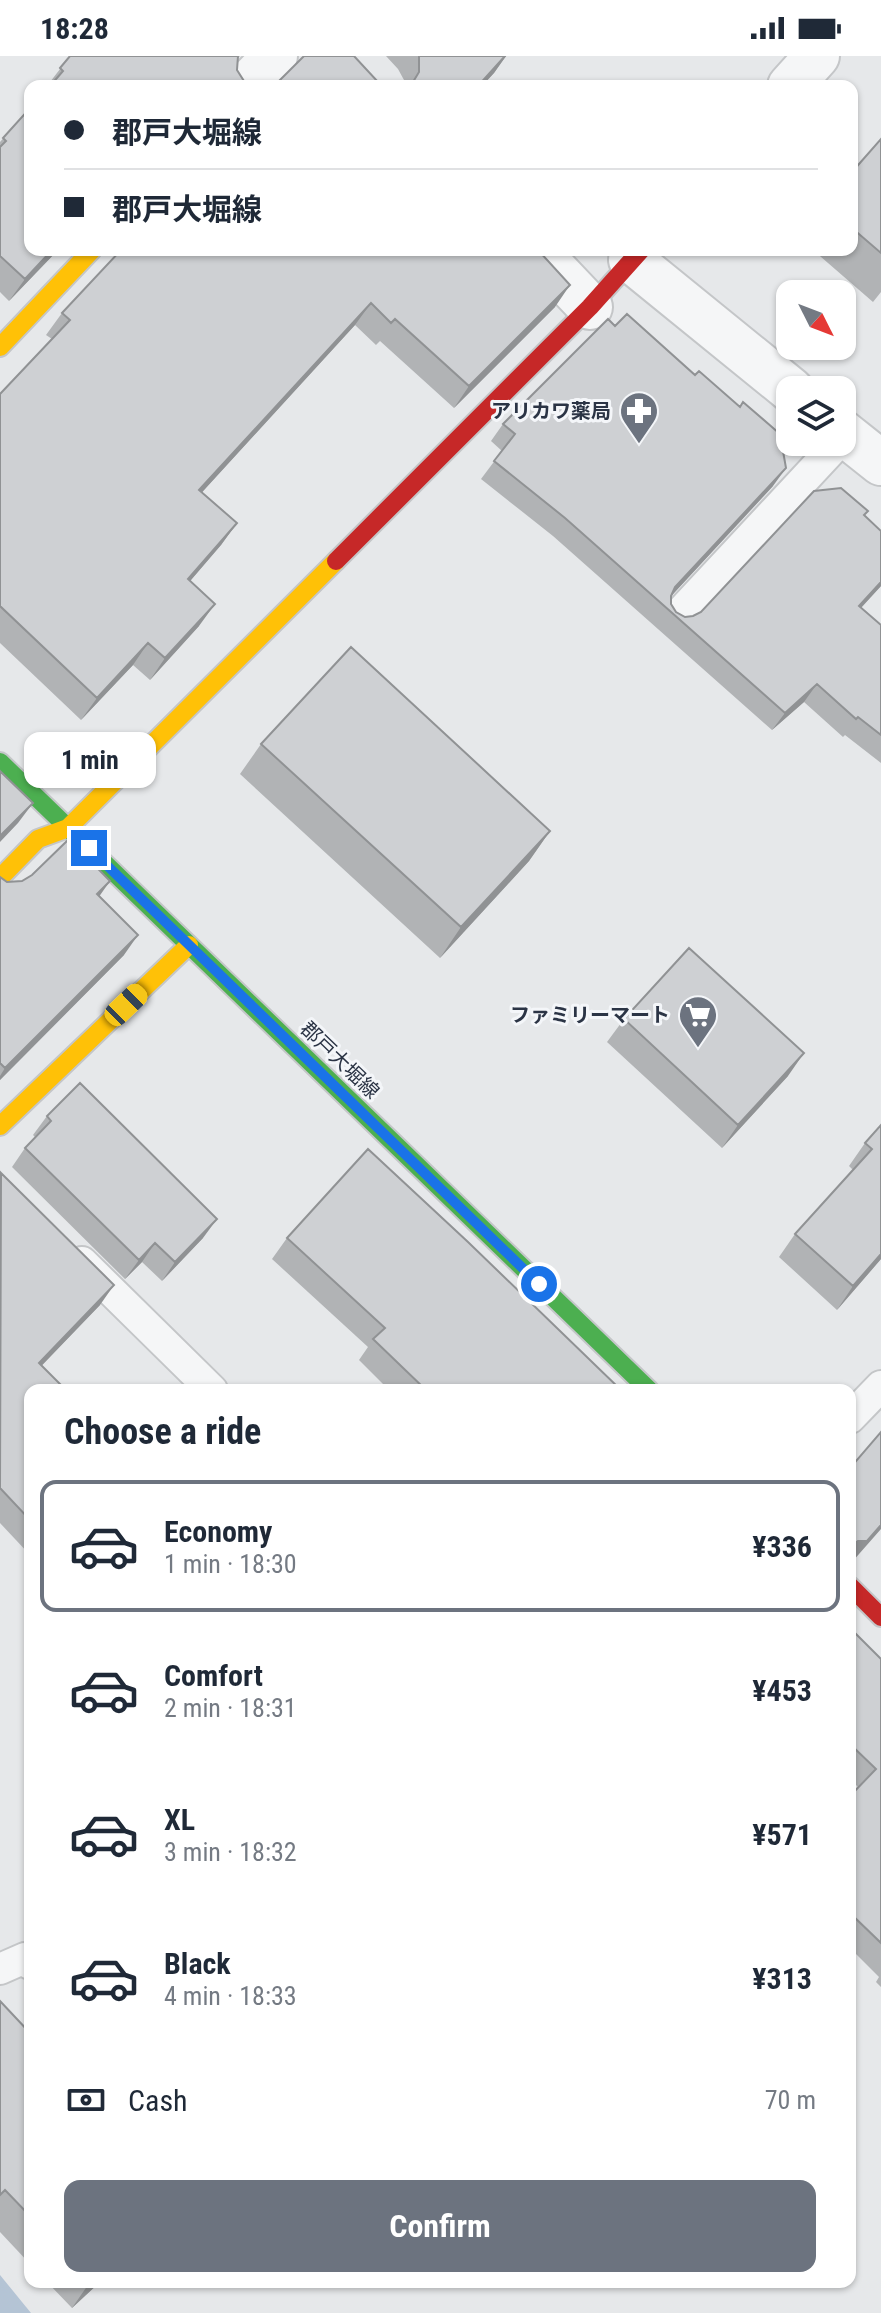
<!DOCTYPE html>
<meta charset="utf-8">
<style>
:root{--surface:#fff;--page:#f2f2f3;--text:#1f2937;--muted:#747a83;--line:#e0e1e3;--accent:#6c737f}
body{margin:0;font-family:"Roboto Condensed","Noto Sans JP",sans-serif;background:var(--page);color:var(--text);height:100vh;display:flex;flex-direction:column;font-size:30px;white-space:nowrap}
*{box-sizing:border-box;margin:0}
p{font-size:26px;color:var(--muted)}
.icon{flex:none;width:44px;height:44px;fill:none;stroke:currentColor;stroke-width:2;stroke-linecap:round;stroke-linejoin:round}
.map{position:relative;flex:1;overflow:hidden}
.drawer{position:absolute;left:24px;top:1328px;width:832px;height:904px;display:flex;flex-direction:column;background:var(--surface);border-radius:16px;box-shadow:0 2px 6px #0004}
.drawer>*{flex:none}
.guide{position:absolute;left:24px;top:24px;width:834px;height:176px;border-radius:16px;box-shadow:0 2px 6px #0004;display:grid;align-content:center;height:176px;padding:0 40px;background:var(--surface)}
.needle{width:52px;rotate:132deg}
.fabs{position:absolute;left:776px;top:224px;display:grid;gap:16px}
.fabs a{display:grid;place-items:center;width:80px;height:80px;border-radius:16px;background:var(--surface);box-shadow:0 2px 6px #0004;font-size:40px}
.end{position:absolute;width:36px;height:36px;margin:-18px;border:10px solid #1a73e8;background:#fff;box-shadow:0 0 0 4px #fff}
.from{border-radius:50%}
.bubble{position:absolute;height:56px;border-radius:16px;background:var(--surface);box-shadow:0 2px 6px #0004;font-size:26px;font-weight:700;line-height:56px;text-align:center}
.car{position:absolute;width:24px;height:48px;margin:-24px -12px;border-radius:10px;box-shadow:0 0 6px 2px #0007;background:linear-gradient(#f5c518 24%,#345 0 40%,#f5c518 0 76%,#345 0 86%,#f5c518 0)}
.guide b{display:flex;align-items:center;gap:28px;height:76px;font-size:30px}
.guide b+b{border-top:2px solid var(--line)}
.guide i{width:20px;height:20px;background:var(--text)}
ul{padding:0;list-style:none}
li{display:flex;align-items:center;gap:24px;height:132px;margin:0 16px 12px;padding:0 24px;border:4px solid transparent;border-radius:16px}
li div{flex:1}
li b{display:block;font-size:30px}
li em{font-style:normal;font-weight:700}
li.active{border-color:var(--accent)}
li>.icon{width:72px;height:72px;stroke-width:1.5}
h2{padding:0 40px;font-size:36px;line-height:96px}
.pay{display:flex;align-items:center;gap:20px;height:88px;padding:0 40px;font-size:30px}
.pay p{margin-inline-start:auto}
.button{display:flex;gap:16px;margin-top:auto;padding:16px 40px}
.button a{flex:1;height:92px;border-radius:16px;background:var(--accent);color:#fff;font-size:32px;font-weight:700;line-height:92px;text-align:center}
.status{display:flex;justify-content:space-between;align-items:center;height:56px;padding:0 40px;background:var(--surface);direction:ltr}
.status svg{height:22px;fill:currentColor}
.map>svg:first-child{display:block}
.water{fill:#b4c4d5}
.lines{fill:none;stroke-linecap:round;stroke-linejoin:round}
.lane-casing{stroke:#c4c6c8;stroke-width:34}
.street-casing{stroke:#c4c6c8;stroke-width:48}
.fast-casing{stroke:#c4c6c8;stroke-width:22}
.slow-casing{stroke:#c4c6c8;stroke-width:22}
.jam-casing{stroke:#c4c6c8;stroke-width:22}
.lane{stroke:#f5f6f7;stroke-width:30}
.street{stroke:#f5f6f7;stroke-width:44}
.fast{stroke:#4caf50;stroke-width:18}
.slow{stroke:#ffc107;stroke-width:18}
.jam{stroke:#c62828;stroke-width:18}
.wall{fill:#b1b3b5}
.shaded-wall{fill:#909294}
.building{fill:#ced0d3;stroke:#909294;stroke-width:2}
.route{stroke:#1a73e8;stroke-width:10}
.labels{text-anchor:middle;stroke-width:6;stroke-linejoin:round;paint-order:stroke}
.poi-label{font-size:20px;font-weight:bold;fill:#2b3445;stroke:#f4f6f9;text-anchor:end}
.street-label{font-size:20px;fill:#2b3445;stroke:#f4f6f9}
</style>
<div class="status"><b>18:28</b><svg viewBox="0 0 49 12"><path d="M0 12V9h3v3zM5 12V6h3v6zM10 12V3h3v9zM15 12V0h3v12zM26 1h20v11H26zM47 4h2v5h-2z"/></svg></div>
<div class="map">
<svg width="881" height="2257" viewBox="0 0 881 2257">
<rect width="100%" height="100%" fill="#e6e8ea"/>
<path class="water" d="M 0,2219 L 31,2257 L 0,2257 Z"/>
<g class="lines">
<defs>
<path id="lane" d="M 676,561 L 839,386
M 82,1206 L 212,1334
M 850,1362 L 881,1330
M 0,1913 L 25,1902 L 30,1908"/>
<path id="street" d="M 246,30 L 275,0
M 790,30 L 817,0
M 536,194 L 590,251
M 631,204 L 791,334
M 842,376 L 881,407"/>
<path id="fast" d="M 0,706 L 649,1334"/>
<path id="slow" d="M 0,291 L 92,194
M 0,822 L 38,783 L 68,772 L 336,505
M 0,1070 L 189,889"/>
<path id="jam" d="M 336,505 L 590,251 L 641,194
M 850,1530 L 881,1561"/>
</defs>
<use href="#lane" class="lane-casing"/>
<use href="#street" class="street-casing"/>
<use href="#fast" class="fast-casing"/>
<use href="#slow" class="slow-casing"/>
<use href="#jam" class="jam-casing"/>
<use href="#lane" class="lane"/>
<use href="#street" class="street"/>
<use href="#fast" class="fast"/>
<use href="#slow" class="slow"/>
<use href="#jam" class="jam"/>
</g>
<path class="wall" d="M 70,0 L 240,0 L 237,3 L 237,14 L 244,25 L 252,30 L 47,30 Z
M 386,0 L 506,0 L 494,17 L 482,30 L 404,30 L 404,24 L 398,13 Z
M 30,52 L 58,194 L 9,245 L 0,236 L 0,86 Z
M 881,83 L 881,236 L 873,246 L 813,194 L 852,194 L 852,116 Z
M 116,194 L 538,194 L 555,251 L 454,352 L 380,285 L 376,289 L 355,269 L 202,436 L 237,467 L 221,489 L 190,525 L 199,570 L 150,624 L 133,609 L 81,664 L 0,587 L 0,338 L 52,283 L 46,279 L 62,257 L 116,199 Z
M 503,368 L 773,430 L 671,540 L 671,548 L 676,556 L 685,561 L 693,560 L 865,460 L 881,475 L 881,530 L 861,552 L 881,569 L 881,707 L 845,679 L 843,681 L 804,646 L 772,674 L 553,480 L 481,423 L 502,395 L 491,385 Z
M 261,688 L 550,775 L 529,805 L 440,902 L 240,718 Z
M 0,821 L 7,826 L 99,841 L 124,899 L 0,1024 Z
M 624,963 L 788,1020 L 722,1092 L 607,986 Z
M 47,1060 L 203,1182 L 162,1225 L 142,1206 L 125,1223 L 12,1111 L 25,1092 L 35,1081 L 33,1079 Z
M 881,1069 L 881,1203 L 837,1254 L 779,1201 L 795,1178 L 853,1114 L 849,1110 L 865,1087 Z
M 0,1118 L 100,1249 L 41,1310 L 30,1334 L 30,1499 L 0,1467 Z
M 287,1182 L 621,1334 L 389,1334 L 359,1304 L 368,1291 L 272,1203 Z
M 850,1572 L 881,1603 L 881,1931 L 876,1926 L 879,1921 L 850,1892 L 850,1740 L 858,1731 L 850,1723 Z
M 0,1945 L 30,1977 L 30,2208 L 0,2176 Z
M 47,2226 L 100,2226 L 72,2252 Z"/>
<path class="shaded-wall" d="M 505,0 L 506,0 L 494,17 L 482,30 L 478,30 Z
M 52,194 L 58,194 L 9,245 L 25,223 Z
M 570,229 L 555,251 L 454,352 L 469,330 Z
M 371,247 L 355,269 L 184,456 L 199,434 Z
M 786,412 L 773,430 L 663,549 L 675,531 Z
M 237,467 L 221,489 L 173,545 L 188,523 Z
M 881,526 L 881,530 L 846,568 L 859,550 Z
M 215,548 L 199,570 L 150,624 L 165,602 Z
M 148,587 L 133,609 L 81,664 L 97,642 Z
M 817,628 L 804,646 L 772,674 L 785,657 Z
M 33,747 L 18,767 L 0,786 L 0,780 Z
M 550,775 L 529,805 L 440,902 L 461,871 Z
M 110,825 L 96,845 L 97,838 Z
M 138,879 L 124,899 L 0,1024 L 0,1020 L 5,1012 Z
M 804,997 L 788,1020 L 722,1092 L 738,1069 Z
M 217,1163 L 203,1182 L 162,1225 L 175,1206 Z
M 155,1187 L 142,1206 L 125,1223 L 139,1204 Z
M 881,1198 L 881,1203 L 837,1254 L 853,1230 Z
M 114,1229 L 100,1249 L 25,1327 L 39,1307 Z
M 881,1469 L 881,1473 L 852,1506 L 850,1506 L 850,1490 Z
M 90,2226 L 100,2226 L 72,2252 Z"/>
<path class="building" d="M 70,0 L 238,0 L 237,14 L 244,25 L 252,30 L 50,30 L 63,15 L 60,12 Z
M 304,0 L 354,0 L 378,26 L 385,30 L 272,30 L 279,25 Z
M 419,0 L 505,0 L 478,30 L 405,30 L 413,26 L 419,16 Z
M 30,52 L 30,194 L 52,194 L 25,223 L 0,200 L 0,91 L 6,85 L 3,82 Z
M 881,83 L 881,197 L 852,172 L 852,116 Z
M 121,194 L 538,194 L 570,229 L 469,330 L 395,263 L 391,267 L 371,247 L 199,434 L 237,467 L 188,523 L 215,548 L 165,602 L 148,587 L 97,642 L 0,550 L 0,338 L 70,264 L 62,257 Z
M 627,258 L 695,319 L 699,315 L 740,351 L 743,346 L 780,378 L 786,412 L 675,531 L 671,540 L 671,548 L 676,556 L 685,561 L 693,560 L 701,556 L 814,435 L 841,432 L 868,455 L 864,459 L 881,475 L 881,526 L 859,550 L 881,569 L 881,679 L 858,661 L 856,663 L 817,628 L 785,657 L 565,462 L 494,405 L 515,378 L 503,368 L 608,263 L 615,270 Z
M 351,591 L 550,775 L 461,871 L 261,688 Z
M 0,715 L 33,747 L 0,780 Z
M 69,783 L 110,825 L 97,838 L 138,879 L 5,1012 L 0,1007 L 0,821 L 7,826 L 22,825 L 32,819 Z
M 689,892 L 804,997 L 738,1069 L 624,963 Z
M 80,1027 L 217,1163 L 175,1206 L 155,1187 L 139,1204 L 25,1092 L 51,1065 L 47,1060 Z
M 881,1069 L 881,1198 L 853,1230 L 795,1178 L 872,1093 L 865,1087 Z
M 368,1093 L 468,1186 L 621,1334 L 426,1334 L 373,1283 L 385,1272 L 287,1182 Z
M 1,1117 L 114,1229 L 39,1307 L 66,1334 L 30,1334 L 30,1464 L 0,1432 Z
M 881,1376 L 881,1469 L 867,1485 L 858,1485 L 850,1490 L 850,1412 Z
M 850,1572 L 881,1603 L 881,1887 L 850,1857 L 850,1740 L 876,1713 L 850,1688 Z
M 0,1945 L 30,1977 L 30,2160 L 5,2134 L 0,2139 Z"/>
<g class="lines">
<path class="route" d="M 89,792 L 539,1228"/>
</g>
<defs>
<symbol id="pharmacy-pin" viewBox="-11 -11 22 30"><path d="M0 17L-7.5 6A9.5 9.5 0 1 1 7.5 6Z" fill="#6c737f" stroke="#f4f6f9"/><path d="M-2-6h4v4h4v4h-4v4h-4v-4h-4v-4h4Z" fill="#fff"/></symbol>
<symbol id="supermarket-pin" viewBox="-11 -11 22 30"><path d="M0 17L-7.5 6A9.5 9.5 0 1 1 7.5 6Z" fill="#6c737f" stroke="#f4f6f9"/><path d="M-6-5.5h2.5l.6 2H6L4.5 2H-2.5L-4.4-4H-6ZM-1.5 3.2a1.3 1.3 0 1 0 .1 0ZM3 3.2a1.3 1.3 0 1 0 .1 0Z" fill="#fff"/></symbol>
</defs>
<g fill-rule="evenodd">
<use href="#pharmacy-pin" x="617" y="333" width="44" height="60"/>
<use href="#supermarket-pin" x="676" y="937" width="44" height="60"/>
</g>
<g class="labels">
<g class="poi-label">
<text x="611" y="362">アリカワ薬局</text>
<text x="670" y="966">ファミリーマート</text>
</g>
<g class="street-label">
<text transform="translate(340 1004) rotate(44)" y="7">郡戸大堀線</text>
</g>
</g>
</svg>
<div class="fabs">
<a><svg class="needle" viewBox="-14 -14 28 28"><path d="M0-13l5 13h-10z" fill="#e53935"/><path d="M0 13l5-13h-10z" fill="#747a83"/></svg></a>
<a><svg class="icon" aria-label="layers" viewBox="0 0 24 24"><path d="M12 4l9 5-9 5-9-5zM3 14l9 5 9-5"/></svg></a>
</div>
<i class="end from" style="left:539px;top:1228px"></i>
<i class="end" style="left:89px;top:792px"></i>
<div class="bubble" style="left:24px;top:676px;width:132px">1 min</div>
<i class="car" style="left:126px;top:949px;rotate:46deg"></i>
<div class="guide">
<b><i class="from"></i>郡戸大堀線</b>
<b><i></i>郡戸大堀線</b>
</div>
<section class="drawer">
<h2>Choose a ride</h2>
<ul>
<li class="active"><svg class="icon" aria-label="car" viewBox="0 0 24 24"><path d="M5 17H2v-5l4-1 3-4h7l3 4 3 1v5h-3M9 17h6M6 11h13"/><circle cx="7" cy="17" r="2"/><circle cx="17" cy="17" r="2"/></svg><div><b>Economy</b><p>1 min · 18:30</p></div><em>¥336</em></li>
<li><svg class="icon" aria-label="car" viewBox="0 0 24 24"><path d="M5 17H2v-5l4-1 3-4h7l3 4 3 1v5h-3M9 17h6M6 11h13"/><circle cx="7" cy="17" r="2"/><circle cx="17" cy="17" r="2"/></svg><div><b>Comfort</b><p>2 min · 18:31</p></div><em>¥453</em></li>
<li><svg class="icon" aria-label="car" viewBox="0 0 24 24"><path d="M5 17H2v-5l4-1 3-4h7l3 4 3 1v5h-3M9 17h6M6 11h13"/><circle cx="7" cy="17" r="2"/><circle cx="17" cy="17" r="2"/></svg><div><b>XL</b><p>3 min · 18:32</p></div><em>¥571</em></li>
<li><svg class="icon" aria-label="car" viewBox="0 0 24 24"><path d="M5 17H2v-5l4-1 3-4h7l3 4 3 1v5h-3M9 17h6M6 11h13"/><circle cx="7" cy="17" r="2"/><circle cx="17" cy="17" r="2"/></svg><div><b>Black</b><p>4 min · 18:33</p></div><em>¥313</em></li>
</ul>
<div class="pay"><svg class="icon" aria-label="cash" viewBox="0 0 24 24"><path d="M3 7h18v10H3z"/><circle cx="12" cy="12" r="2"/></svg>Cash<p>70 m</p></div>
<div class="button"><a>Confirm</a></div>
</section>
</div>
